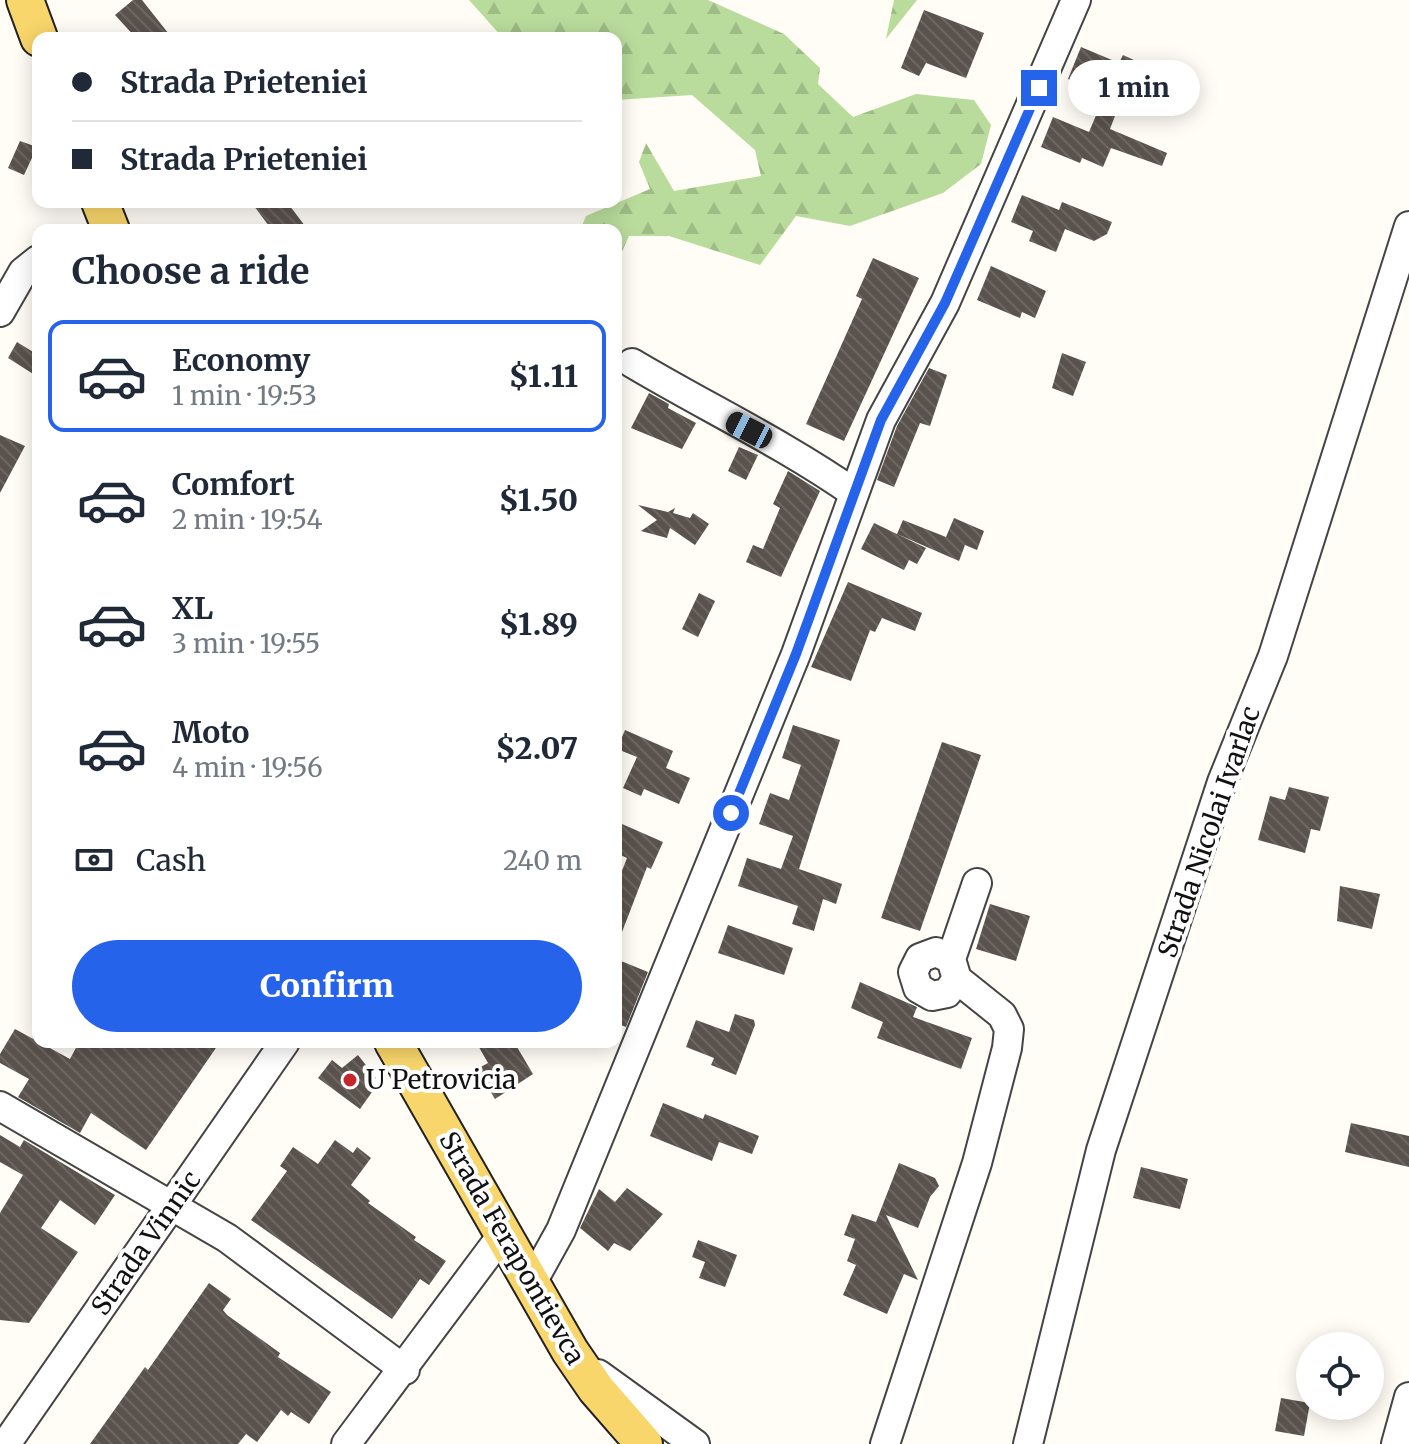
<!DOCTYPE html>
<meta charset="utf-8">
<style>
:root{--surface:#fff;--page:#f6f6f7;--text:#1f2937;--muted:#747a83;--line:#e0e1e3;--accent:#2563eb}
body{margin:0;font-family:Merriweather,serif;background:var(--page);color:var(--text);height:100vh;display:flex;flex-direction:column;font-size:30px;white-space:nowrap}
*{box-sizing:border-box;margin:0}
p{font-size:26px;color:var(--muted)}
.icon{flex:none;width:44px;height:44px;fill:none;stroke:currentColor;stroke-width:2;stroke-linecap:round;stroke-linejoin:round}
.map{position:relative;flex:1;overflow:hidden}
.drawer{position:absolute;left:32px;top:224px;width:590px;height:824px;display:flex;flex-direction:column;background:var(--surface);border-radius:16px;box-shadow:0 4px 20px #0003}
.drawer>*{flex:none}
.top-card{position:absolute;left:32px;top:32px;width:590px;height:176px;border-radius:16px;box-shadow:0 4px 20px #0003;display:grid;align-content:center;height:176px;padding:0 40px;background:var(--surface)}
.fabs{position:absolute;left:1296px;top:1332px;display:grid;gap:16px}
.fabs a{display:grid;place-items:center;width:88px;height:88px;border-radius:50%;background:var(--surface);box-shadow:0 4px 20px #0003;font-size:40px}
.end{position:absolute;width:36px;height:36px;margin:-18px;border:10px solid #2563eb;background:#fff;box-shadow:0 0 0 4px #fff}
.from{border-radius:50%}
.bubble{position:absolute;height:56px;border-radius:28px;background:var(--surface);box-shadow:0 4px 20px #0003;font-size:26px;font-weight:800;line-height:56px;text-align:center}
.car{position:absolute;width:24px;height:48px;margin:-24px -12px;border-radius:10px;box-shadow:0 0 6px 2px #0007;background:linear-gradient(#222 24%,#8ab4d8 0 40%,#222 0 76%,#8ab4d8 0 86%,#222 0)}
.top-card b{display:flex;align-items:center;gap:28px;height:76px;font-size:30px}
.top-card b+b{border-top:2px solid var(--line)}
.top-card i{width:20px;height:20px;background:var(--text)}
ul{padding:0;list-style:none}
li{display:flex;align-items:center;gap:24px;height:112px;margin:0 16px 12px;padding:0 24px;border:4px solid transparent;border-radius:16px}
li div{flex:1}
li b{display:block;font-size:30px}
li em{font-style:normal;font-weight:800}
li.on{border-color:var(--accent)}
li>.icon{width:72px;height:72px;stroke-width:1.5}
h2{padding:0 40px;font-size:36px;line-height:96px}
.pay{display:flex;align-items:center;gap:20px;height:88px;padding:0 40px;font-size:30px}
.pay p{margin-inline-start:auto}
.button{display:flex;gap:16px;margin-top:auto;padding:16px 40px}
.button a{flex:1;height:92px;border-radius:48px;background:var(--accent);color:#fff;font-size:32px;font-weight:800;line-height:92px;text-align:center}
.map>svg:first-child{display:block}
.forest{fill:url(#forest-firs)}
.building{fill:url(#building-back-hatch)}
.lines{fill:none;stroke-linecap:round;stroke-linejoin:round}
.minor-casing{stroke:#444;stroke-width:32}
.major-casing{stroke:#222;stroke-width:40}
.minor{stroke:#fff;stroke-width:28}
.major{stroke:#f9d66b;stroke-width:36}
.route{stroke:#2563eb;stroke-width:10}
.poi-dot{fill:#c4262e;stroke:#fff;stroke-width:3}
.labels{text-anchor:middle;stroke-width:8;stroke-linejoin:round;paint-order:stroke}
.street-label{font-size:26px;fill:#111;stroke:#fff}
.poi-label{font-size:26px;fill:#111;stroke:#fff;text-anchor:start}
</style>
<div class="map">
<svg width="1409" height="1444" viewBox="0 0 1409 1444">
<defs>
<pattern id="forest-firs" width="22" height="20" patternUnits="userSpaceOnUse" patternTransform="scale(2)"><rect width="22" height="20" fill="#b9dc9c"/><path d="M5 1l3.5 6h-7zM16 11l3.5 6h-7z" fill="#9ebc85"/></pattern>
<pattern id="building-back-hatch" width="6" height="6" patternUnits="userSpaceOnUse" patternTransform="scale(2)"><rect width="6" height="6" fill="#5a524d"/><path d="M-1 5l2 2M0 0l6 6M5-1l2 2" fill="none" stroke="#6d6662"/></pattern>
</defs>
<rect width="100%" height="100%" fill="#fffdf5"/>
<path class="forest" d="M 469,0 L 708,0 L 784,34 L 820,68 L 818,84 L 853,117 L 916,94 L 974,100 L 991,125 L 981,164 L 943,193 L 850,226 L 796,216 L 760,265 L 669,236 L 629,236 L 616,265 L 616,230 L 580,230 L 586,216 L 650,189 L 639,162 L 646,143 L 674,191 L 761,176 L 755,150 L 692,95 L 616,100 L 616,38 L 503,38 Z
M 894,0 L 917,0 L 886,39 Z"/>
<path class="building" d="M 133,0 L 142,0 L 172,38 L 136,38 L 115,15 Z
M 924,10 L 984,33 L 966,78 L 926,63 L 919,76 L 901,68 Z
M 1081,47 L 1119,63 L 1123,55 L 1136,61 L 1110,129 L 1167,153 L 1162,166 L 1111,148 L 1103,167 L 1082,158 L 1080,163 L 1041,147 L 1053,117 L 1089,132 L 1105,94 L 1068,79 Z
M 20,141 L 37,147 L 24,175 L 8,168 Z
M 1022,195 L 1059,210 L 1062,202 L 1112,222 L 1107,234 L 1094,241 L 1065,229 L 1056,252 L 1029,241 L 1033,231 L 1011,222 Z
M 251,202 L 287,202 L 308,230 L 272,230 Z
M 873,258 L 919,278 L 844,441 L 806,424 L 862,299 L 856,296 Z
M 991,266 L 1046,291 L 1035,318 L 1022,312 L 1020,318 L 977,300 Z
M 17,342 L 38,355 L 38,377 L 8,358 Z
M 1062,353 L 1086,362 L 1073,396 L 1052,388 Z
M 929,368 L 947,375 L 930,426 L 920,423 L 894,487 L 877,480 L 897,426 Z
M 649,393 L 669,404 L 668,408 L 696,423 L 682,449 L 631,428 Z
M 0,435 L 25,446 L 0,493 Z
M 739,447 L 758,455 L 746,480 L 728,471 Z
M 788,471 L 820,491 L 781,577 L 746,562 L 753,545 L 763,549 L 780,508 L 773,504 Z
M 638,505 L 668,512 L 675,508 L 673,513 L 690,518 L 693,513 L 709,524 L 695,545 L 670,528 L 667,538 L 641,531 L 657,520 Z
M 954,518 L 984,531 L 977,550 L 965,545 L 959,561 L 897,534 L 903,520 L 946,537 Z
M 874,523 L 926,548 L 917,564 L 909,560 L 904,570 L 861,549 Z
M 848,582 L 922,613 L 915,631 L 882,618 L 875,632 L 870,630 L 851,681 L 811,667 Z
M 699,593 L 715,601 L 698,637 L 682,629 Z
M 793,725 L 840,740 L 799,869 L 842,884 L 836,904 L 823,899 L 814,931 L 792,924 L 798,906 L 738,886 L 747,858 L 781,869 L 793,836 L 759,824 L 770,793 L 789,800 L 801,765 L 782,758 Z
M 625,730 L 673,751 L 666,768 L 690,778 L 679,804 L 644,789 L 641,796 L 623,788 L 637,757 L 617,749 Z
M 942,742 L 981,755 L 920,931 L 881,918 Z
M 1289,787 L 1329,797 L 1320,831 L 1311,829 L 1305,853 L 1258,840 L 1270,796 L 1285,800 Z
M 622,824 L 663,842 L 651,869 L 647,867 L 617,945 L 616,886 L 627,858 L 616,853 L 616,836 Z
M 1340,886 L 1380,894 L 1372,929 L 1337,921 Z
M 990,904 L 1030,916 L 1016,961 L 976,949 Z
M 728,925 L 793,948 L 784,975 L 718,953 Z
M 616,959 L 648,972 L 626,1027 L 616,1023 Z
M 860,982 L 917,1007 L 913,1017 L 972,1038 L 961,1069 L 877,1038 L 883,1022 L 851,1008 Z
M 735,1014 L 754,1020 L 755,1025 L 736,1075 L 711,1065 L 714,1058 L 686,1047 L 696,1020 L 729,1032 Z
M 15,1029 L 70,1059 L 79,1042 L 220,1042 L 146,1150 L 91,1113 L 80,1133 L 18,1097 L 29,1079 L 0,1063 L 0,1054 Z
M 476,1042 L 514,1042 L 533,1074 L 495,1099 L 477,1069 L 488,1063 Z
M 358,1055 L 376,1078 L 365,1087 L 372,1092 L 360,1109 L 318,1078 L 332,1060 L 342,1068 Z
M 663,1103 L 703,1119 L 705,1114 L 759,1136 L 752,1154 L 719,1142 L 712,1161 L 650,1136 Z
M 1351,1123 L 1409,1136 L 1409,1167 L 1345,1152 Z
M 0,1135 L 20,1147 L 24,1140 L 115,1195 L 95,1225 L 60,1200 L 41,1228 L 78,1252 L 29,1323 L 0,1320 L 0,1213 L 23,1175 L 0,1162 Z
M 335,1140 L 353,1153 L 357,1147 L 371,1158 L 351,1185 L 370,1201 L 368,1203 L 416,1237 L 414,1240 L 446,1261 L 429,1285 L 420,1279 L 392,1319 L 251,1220 L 287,1171 L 280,1166 L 293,1147 L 318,1164 Z
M 899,1163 L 935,1178 L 939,1186 L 930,1197 L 918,1228 L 886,1215 L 918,1280 L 904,1274 L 887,1314 L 843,1295 L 856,1265 L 847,1261 L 855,1239 L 844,1235 L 852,1214 L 876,1222 Z
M 1141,1167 L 1188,1179 L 1180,1209 L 1133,1198 Z
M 627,1188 L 663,1214 L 630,1251 L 614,1243 L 608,1251 L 580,1228 L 599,1189 L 615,1202 Z
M 698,1240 L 737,1255 L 725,1287 L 699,1278 L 705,1262 L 692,1257 Z
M 209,1283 L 231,1299 L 223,1310 L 227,1315 L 280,1353 L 278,1357 L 331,1392 L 309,1424 L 291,1412 L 288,1416 L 281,1410 L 257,1442 L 246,1434 L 238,1444 L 90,1444 L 145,1367 L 148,1370 Z
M 1281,1398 L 1310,1403 L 1304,1436 L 1275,1431 Z"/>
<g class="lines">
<defs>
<path id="minor" d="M 0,312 L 23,272 L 38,260
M 632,363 C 706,407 784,444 854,493
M 951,959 L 936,952 L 920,958 L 913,972 L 918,988 L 932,996 L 947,993 L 957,979
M 0,1106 L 227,1238 L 405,1370
M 530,1286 L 561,1230 L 796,654 L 881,420 L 945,303 L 1076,0
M 598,1374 L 695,1444
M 6,1444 L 285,1042
M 346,1444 L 503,1234
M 885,1444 L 977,1163 L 1007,1048 L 1009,1029 L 1002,1015 L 957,979 L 951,959 L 977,883
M 1028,1444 L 1101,1150 L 1222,782 L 1273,656 L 1409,226
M 1396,1444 L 1409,1397"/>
<path id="major" d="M 25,0 L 39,38
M 100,202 L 111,230
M 393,1042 L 570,1351 L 596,1389 L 644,1444"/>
</defs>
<use href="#minor" class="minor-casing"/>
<use href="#major" class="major-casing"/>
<use href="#minor" class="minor"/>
<use href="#major" class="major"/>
</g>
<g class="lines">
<path class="route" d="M 731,813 L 796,654 L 881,420 L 945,303 L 1039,88"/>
</g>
<circle class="poi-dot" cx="350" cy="1080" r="8"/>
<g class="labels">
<g class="street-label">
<text transform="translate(1209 832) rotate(-71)" y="9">Strada Nicolai Ivarlac</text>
<text transform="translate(146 1243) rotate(-55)" y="9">Strada Vinnic</text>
<text transform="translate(512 1248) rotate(60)" y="9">Strada Ferapontievca</text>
</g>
<g class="poi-label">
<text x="366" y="1089">U Petrovicia</text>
</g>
</g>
</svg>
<div class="fabs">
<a><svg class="icon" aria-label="locate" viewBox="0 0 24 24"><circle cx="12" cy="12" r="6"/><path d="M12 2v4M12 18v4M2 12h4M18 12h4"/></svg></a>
</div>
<i class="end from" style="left:731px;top:813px"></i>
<i class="end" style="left:1039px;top:88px"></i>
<div class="bubble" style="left:1068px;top:60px;width:132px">1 min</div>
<i class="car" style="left:749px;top:430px;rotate:297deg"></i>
<div class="top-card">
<b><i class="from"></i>Strada Prieteniei</b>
<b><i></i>Strada Prieteniei</b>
</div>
<section class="drawer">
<h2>Choose a ride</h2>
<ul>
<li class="on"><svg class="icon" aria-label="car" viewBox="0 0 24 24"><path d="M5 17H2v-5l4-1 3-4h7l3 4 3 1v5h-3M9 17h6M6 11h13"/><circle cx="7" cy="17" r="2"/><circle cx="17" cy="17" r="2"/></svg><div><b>Economy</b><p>1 min · 19:53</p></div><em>$1.11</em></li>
<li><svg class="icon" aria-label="car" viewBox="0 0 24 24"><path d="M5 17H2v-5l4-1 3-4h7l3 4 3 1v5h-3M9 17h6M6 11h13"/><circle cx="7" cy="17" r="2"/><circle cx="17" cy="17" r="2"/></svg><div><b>Comfort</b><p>2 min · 19:54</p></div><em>$1.50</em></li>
<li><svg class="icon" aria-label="car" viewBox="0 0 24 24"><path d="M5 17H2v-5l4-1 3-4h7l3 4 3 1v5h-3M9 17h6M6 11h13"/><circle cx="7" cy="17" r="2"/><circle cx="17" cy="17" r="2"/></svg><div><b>XL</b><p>3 min · 19:55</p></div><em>$1.89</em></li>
<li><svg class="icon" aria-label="car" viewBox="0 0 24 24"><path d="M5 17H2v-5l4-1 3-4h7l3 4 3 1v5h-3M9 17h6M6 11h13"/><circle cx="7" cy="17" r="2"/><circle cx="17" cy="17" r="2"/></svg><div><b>Moto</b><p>4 min · 19:56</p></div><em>$2.07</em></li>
</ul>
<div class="pay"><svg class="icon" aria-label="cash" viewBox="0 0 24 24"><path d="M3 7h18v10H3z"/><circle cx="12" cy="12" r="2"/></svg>Cash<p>240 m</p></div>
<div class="button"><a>Confirm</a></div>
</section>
</div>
